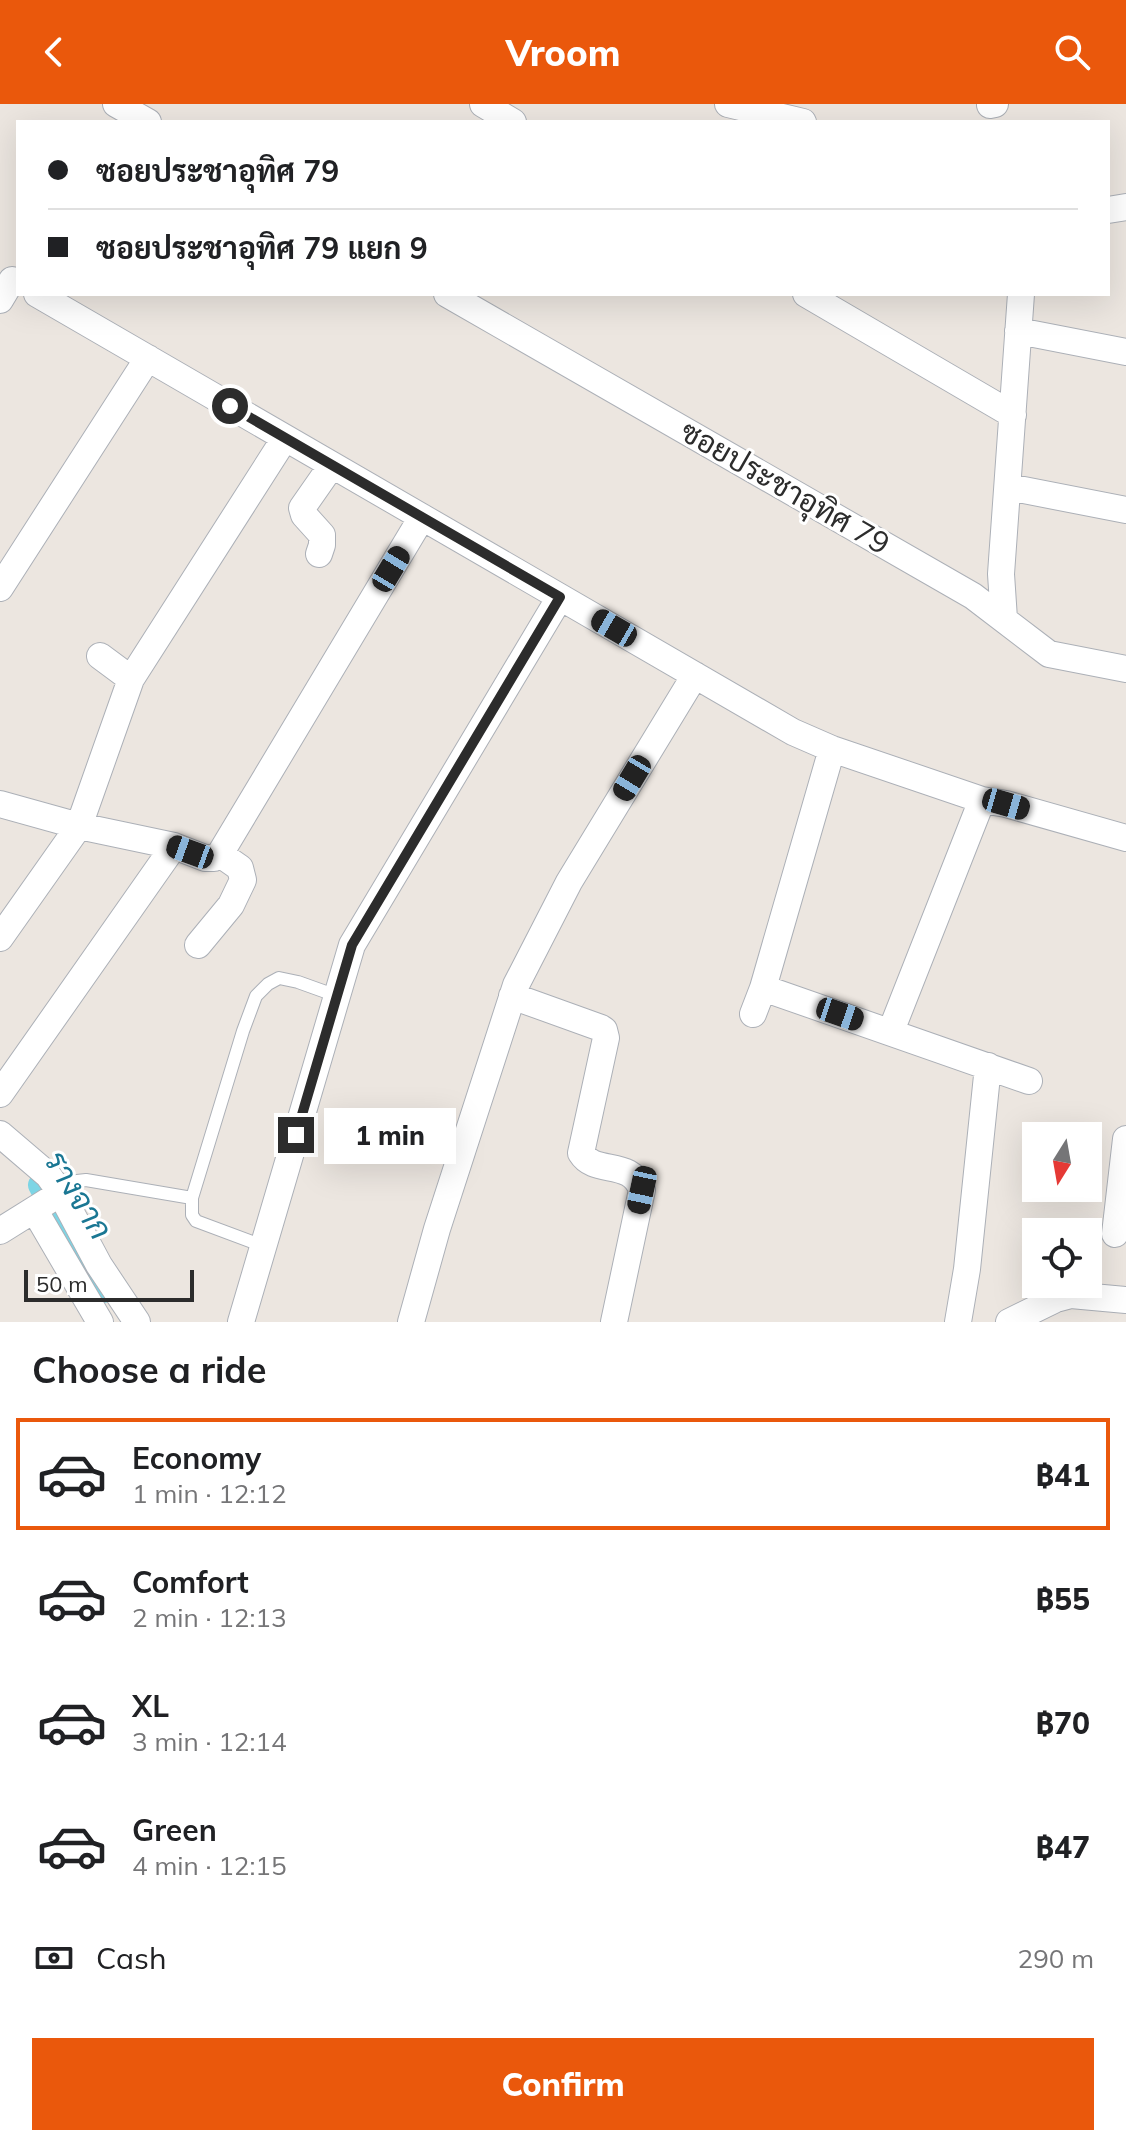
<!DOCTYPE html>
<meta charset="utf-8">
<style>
:root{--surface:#fff;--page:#f2f2f2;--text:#202124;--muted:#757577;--line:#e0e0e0;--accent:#ea580c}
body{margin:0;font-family:Mulish,Sarabun,sans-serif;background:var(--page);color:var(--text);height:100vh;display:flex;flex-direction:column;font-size:30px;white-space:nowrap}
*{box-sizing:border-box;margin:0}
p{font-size:26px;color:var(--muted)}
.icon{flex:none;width:44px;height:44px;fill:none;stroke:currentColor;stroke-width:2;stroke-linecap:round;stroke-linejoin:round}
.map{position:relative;height:1218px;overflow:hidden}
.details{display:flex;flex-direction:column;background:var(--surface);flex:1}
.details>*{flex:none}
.top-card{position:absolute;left:16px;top:16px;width:1094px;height:176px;border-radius:0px;box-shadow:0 8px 32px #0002;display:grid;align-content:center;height:176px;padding:0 32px;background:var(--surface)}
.needle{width:52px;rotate:191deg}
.tools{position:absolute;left:1022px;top:1018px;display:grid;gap:16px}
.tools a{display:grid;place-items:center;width:80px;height:80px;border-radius:0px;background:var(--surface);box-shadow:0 8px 32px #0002;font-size:40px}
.scale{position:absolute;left:24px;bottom:20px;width:170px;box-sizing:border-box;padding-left:8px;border:4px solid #2c2c2c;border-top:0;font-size:22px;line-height:28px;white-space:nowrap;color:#2c2c2c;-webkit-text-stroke:6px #fff;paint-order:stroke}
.end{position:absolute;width:36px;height:36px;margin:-18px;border:10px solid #2c2c2c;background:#fff;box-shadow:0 0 0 4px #fff}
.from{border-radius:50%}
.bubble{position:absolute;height:56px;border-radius:0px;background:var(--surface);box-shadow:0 8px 32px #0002;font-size:26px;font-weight:800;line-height:56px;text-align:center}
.car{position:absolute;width:24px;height:48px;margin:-24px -12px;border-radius:10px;box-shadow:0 0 6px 2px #0007;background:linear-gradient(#222 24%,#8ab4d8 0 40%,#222 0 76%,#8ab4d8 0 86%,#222 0)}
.top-card b{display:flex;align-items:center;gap:28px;height:76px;font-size:30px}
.top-card b+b{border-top:2px solid var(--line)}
.top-card i{width:20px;height:20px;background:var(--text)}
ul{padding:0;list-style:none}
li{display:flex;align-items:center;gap:24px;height:112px;margin:0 16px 12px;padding:0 16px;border:4px solid transparent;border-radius:0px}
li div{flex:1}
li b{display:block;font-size:30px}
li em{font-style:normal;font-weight:800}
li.selected{border-color:var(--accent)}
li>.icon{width:72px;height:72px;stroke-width:1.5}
h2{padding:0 32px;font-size:36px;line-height:96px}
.pay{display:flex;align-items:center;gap:20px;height:88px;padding:0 32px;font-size:30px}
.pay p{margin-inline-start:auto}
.primary-button{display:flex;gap:16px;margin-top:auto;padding:16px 32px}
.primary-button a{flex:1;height:92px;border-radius:0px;background:var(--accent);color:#fff;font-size:32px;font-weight:800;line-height:92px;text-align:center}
header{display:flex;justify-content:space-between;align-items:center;height:104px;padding:0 32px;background:var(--accent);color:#fff;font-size:36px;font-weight:800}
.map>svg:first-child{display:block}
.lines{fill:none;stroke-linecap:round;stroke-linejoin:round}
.canal{stroke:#7dd5e5;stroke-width:24}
.lane-casing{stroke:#acb0b7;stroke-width:14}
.street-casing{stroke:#acb0b7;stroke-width:28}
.lane{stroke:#fff;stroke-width:12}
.street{stroke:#fff;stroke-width:26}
.route{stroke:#2c2c2c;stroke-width:10}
.labels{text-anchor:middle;stroke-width:6;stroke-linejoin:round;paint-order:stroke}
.street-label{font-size:30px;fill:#2c2c2c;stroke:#fff}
.water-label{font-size:32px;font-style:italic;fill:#1a7793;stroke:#fff}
</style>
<header><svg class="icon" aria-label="back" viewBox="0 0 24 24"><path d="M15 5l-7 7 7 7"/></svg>Vroom<svg class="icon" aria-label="search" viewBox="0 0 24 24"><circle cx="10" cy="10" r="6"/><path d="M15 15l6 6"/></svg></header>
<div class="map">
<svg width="1126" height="1218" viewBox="0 0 1126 1218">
<rect width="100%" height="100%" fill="#ece6e0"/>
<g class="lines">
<path class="canal" d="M 40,1081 L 80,1156 L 103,1187"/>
<defs>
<path id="lane" d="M 60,1088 L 77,1077 L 86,1076 L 192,1094
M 263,1142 L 196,1117 L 192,1111 L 192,1094 L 243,927 L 256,892 L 268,880 L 279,874 L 298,878 L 337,892"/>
<path id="street" d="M 116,0 L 148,18
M 483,0 L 513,18
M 728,0 L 803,18
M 990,1 L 995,0
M 1108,106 L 1126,103
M 37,190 L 793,628 L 832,645 L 982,696 L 1006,700 L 1126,734
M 447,190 L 973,492 L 1049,550 L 1126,565
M 806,190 L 1013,311
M 0,196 L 12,176
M 1018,227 L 1126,248
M 1008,383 L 1126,406
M 319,450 L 322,441 L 322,431 L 304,411 L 302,404 L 332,361
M 0,484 L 148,254
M 1004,515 L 1001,470 L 1021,190
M 100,552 L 131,575
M 0,700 L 79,722 L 174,742 L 205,754 L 214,754 L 220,750 L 422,413
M 0,834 L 79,722 L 131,575 L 285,334
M 198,841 L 231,801 L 243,776 L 240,764 L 220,750
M 763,884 L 1029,977
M 512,892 L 601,924 L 604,926 L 606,934 L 581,1049 C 595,1072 631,1054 642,1086 L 614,1218
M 753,910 L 763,884 L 832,645
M 891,927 L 982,696
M 0,990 L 174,742
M 0,1030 L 48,1071 L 60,1088 L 99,1161 L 137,1218
M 35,1107 L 100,1218
M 0,1127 L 48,1097
M 1115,1130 L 1126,1035
M 241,1218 L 352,841 L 560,493
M 411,1218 L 437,1125 L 516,881 L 569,778 L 695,571
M 958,1218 L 967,1165 L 988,962
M 1009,1218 L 1056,1195 L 1071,1191 L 1126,1196"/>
</defs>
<use href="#lane" class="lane-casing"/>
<use href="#street" class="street-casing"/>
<use href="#lane" class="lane"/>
<use href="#street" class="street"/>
</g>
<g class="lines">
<path class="route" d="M 230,302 L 560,493 L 352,841 L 296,1031"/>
</g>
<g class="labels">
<g class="street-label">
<text transform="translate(785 384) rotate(30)" y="10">ซอยประชาอุทิศ 79</text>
</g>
<g class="water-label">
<text transform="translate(78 1091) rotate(58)" y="11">รางจาก</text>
</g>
</g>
</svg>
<div class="tools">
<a><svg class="needle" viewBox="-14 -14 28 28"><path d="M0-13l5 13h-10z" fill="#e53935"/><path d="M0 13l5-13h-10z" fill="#757577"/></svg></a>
<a><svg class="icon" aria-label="locate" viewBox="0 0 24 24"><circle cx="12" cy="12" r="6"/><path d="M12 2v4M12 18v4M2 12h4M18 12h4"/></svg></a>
</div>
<div class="scale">50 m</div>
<i class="end from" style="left:230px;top:302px"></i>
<i class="end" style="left:296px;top:1031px"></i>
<div class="bubble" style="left:324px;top:1004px;width:132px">1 min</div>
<i class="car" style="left:391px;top:465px;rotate:31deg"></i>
<i class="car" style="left:614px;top:524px;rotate:300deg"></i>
<i class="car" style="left:632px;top:674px;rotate:211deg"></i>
<i class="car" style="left:1006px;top:700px;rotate:106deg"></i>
<i class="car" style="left:190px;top:748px;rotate:290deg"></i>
<i class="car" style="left:840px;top:910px;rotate:109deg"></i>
<i class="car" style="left:642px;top:1086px;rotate:192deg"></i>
<div class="top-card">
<b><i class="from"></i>ซอยประชาอุทิศ 79</b>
<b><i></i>ซอยประชาอุทิศ 79 แยก 9</b>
</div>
</div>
<section class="details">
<h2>Choose a ride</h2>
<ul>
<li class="selected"><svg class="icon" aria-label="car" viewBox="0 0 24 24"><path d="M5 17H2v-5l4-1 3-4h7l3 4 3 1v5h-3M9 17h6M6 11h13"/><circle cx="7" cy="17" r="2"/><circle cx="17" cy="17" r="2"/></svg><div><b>Economy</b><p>1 min · 12:12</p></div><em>฿41</em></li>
<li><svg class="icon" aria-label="car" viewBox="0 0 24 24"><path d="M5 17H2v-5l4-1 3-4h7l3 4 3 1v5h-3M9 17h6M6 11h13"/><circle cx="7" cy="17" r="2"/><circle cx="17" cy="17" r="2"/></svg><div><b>Comfort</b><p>2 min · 12:13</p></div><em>฿55</em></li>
<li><svg class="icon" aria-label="car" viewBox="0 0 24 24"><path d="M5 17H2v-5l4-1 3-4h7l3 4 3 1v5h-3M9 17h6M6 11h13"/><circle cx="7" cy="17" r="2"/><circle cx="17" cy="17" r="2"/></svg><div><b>XL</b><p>3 min · 12:14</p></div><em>฿70</em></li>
<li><svg class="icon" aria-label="car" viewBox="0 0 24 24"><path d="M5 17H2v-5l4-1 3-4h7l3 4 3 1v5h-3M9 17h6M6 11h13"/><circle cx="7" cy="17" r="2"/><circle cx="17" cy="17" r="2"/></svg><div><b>Green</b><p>4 min · 12:15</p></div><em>฿47</em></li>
</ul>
<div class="pay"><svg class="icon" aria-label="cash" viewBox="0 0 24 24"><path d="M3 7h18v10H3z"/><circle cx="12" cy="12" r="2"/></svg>Cash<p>290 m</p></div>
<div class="primary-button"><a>Confirm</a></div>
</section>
